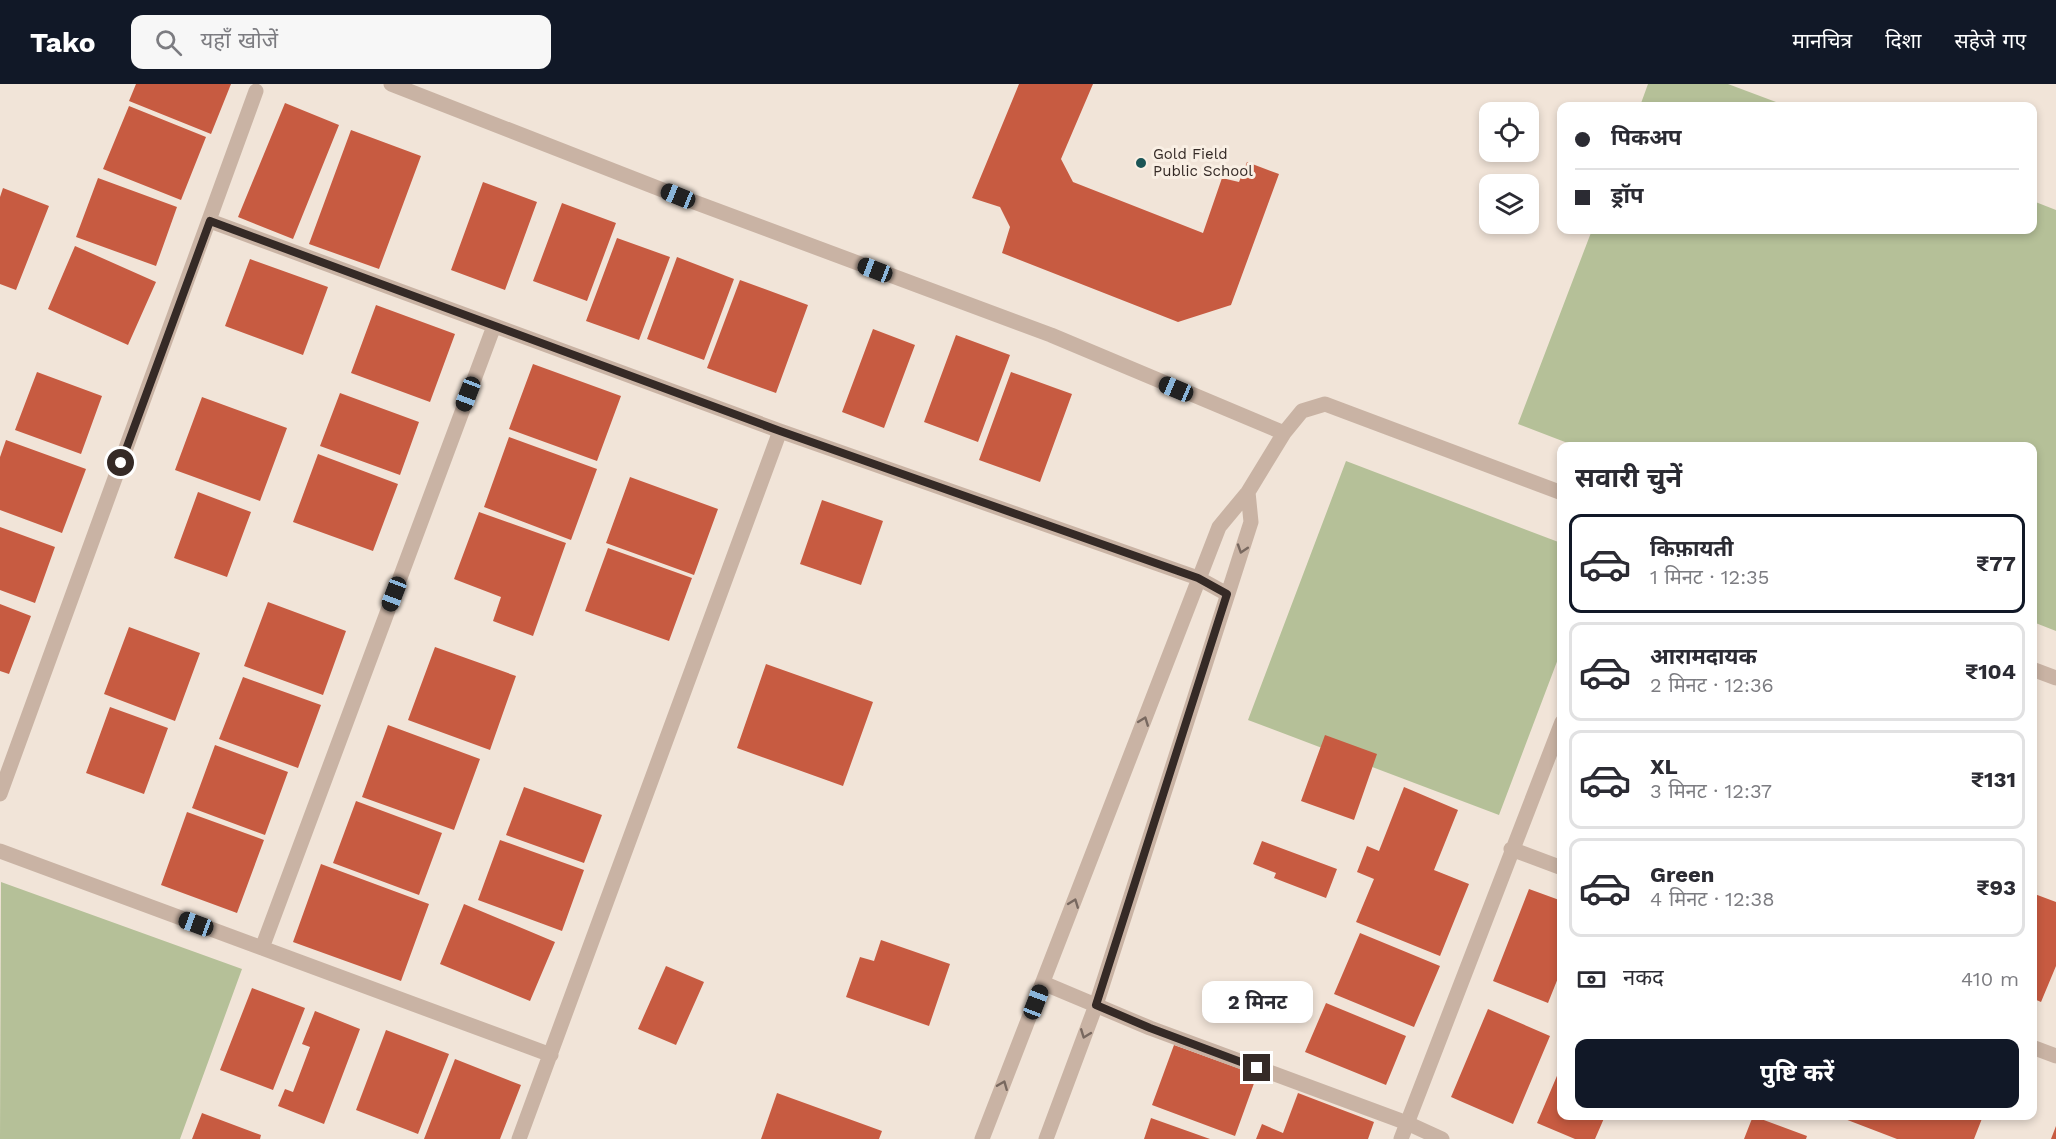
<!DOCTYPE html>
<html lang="hi">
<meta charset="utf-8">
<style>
:root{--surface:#fff;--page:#f7f7f7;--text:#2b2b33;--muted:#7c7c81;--line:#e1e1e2;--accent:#111827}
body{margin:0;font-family:"Work Sans","Noto Sans Devanagari",sans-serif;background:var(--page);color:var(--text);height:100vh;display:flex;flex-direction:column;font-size:22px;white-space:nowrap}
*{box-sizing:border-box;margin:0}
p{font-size:20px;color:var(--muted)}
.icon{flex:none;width:33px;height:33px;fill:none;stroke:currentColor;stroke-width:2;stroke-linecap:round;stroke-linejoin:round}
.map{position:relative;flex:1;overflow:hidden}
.sheet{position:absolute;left:1557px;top:358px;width:480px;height:678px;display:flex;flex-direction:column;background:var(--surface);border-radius:12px;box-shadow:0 3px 9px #0003}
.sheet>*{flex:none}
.guide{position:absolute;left:1557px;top:18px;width:480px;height:132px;border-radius:12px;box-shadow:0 3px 9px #0003;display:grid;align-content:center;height:132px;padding:0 18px;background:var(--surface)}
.buttons{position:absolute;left:1479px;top:18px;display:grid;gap:12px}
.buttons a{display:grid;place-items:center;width:60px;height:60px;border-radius:12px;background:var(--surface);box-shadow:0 3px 9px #0003;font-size:30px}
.end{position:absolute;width:27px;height:27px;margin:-14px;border:8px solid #352a26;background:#fff;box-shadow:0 0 0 3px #fff}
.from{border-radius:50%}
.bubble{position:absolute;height:42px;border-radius:12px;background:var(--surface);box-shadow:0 3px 9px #0003;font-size:20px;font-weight:700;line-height:42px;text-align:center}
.car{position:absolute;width:18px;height:36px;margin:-18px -9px;border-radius:8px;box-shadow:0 0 4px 2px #0007;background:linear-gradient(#222 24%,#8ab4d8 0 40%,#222 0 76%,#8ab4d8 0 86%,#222 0)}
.guide b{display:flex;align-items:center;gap:21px;height:57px;font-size:22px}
.guide b+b{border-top:2px solid var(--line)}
.guide i{width:15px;height:15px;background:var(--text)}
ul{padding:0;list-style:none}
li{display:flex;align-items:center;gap:18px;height:99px;margin:0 12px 9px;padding:0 6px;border:3px solid var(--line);border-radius:12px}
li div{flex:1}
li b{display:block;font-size:22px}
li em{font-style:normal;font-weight:700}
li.on{border-color:var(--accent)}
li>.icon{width:54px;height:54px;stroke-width:1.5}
h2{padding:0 18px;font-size:27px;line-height:72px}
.pay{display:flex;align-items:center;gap:15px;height:66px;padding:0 18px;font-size:22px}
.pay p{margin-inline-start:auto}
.button{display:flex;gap:12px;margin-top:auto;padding:12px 18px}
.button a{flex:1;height:69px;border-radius:12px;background:var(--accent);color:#fff;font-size:24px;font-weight:700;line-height:69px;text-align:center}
header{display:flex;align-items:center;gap:36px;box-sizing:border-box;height:84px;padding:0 30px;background:var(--accent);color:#fff}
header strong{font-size:28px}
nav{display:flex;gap:33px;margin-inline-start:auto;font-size:21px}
.search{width:420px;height:54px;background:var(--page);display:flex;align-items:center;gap:15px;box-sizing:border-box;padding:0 21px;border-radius:12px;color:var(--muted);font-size:22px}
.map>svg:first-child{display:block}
.green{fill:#b5c098}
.building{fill:#c75b41}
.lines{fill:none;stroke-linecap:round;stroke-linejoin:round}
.minor{stroke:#c9b3a4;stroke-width:15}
.oneway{stroke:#78685f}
.route{stroke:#352a26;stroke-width:8}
.poi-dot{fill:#1b5556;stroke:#f9efe4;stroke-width:2}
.labels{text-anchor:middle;stroke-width:6;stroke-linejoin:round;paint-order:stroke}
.poi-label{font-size:15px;fill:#352a26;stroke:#f9efe4;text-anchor:start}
</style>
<header>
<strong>Tako</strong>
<div class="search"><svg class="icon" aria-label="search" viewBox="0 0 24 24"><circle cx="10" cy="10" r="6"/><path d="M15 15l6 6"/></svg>यहाँ खोजें</div>
<nav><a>मानचित्र</a><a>दिशा</a><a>सहेजे गए</a></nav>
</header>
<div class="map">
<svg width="2056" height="1055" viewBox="0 0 2056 1055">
<rect width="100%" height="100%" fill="#f1e4d8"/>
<path class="green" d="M 1648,0 L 1728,0 L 1787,22 L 1640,22 Z
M 2033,117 L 2056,126 L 2056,547 L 2033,538 L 2032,363 L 1578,363 L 1518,340 L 1592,146 L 2032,146 Z
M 1346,377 L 1561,459 L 1561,567 L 1499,731 L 1248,636 Z
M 1,798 L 242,885 L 180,1055 L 0,1055 Z"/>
<path class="building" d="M 136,0 L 231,0 L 211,50 L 129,17 Z
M 1019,0 L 1093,0 L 1061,75 L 1073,98 L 1203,149 L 1222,94 L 1239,98 L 1247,78 L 1279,90 L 1231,221 L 1178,238 L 1002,169 L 1010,143 L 1000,123 L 972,114 Z
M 285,19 L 339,41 L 293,155 L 238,133 Z
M 129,22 L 206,53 L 181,116 L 103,85 Z
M 351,46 L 421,72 L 379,185 L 309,160 Z
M 98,94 L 177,123 L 156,182 L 76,153 Z
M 483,98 L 537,118 L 505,206 L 451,186 Z
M 3,104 L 49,122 L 16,206 L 0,200 L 0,113 Z
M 562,119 L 616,139 L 587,217 L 533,197 Z
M 617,154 L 670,173 L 639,256 L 586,237 Z
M 75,162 L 156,198 L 128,261 L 48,225 Z
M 677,173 L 734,195 L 704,276 L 647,255 Z
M 250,175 L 328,203 L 303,271 L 225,242 Z
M 740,196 L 808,221 L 776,309 L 707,284 Z
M 376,221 L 455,250 L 430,318 L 351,289 Z
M 873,245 L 915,261 L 884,344 L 842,328 Z
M 956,251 L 1010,271 L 978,358 L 924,338 Z
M 533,280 L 621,312 L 597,377 L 509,345 Z
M 37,288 L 102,312 L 81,370 L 15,346 Z
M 1011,288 L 1072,310 L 1040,398 L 979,376 Z
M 340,309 L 419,338 L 400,391 L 320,362 Z
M 202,313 L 287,344 L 260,417 L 175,386 Z
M 509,353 L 597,385 L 571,456 L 484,423 Z
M 6,356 L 86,385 L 62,449 L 0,426 L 0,373 Z
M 318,370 L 398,400 L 373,467 L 293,438 Z
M 630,393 L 718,425 L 694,491 L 606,459 Z
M 198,408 L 251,428 L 227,493 L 174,474 Z
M 822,416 L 883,437 L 861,501 L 800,480 Z
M 479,428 L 566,459 L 533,552 L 493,537 L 501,513 L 454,495 Z
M 0,443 L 55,463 L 35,519 L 0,506 Z
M 608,464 L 692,494 L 669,557 L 585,527 Z
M 268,518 L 346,547 L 323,611 L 244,582 Z
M 0,520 L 31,532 L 9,590 L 0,587 Z
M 129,543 L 200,569 L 175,637 L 104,610 Z
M 435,563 L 516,592 L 490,666 L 408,636 Z
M 766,580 L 873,618 L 843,702 L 737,664 Z
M 243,593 L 321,621 L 298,684 L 219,655 Z
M 110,623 L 168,644 L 144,710 L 86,689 Z
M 388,641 L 480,675 L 454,746 L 362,713 Z
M 1325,651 L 1377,670 L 1354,736 L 1301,717 Z
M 215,661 L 288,688 L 265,751 L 192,724 Z
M 524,703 L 602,731 L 584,779 L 506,751 Z
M 1404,703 L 1458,726 L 1434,786 L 1469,800 L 1440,872 L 1356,838 L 1374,795 L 1357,788 L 1367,762 L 1379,767 Z
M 356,717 L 442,749 L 419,811 L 333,779 Z
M 187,728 L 264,756 L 237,829 L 161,801 Z
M 500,756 L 584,786 L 562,847 L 478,816 Z
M 1262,757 L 1337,785 L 1326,814 L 1274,794 L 1276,789 L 1253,780 Z
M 321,780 L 429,820 L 401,897 L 293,858 Z
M 1529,805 L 1562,817 L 1562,884 L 1548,919 L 1493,897 Z
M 2032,809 L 2056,818 L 2056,882 L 2041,918 L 2032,914 Z
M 464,820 L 555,858 L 530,917 L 440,880 Z
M 1360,849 L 1440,882 L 1414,943 L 1334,910 Z
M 881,856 L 950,880 L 929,942 L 846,913 L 860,873 L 874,877 Z
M 666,882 L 704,898 L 676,961 L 638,945 Z
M 252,904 L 305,924 L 273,1006 L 220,986 Z
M 1326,919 L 1406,952 L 1386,1001 L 1305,968 Z
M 1488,925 L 1550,952 L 1513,1040 L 1451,1013 Z
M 315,927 L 360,945 L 324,1040 L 278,1022 L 285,1005 L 293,1008 L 310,963 L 302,960 Z
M 386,946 L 449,970 L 418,1050 L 356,1026 Z
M 1174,961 L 1257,991 L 1235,1052 L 1152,1021 Z
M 455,975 L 521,1001 L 500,1055 L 424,1055 Z
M 1562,980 L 1562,1032 L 1605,1032 L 1595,1055 L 1575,1055 L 1537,1039 Z
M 777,1009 L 882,1047 L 879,1055 L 761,1055 Z
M 1298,1009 L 1374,1038 L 1368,1055 L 1256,1055 L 1262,1040 L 1283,1049 Z
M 202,1029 L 261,1051 L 260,1055 L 192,1055 Z
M 1753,1032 L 1807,1052 L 1806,1055 L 1744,1055 Z
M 1837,1032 L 1983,1032 L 1974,1055 L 1897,1055 Z
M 1151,1034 L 1210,1055 L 1144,1055 Z
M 2056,1042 L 2056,1055 L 2051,1055 Z"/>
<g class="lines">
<path class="minor" d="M 391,0 L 678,112 L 1051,251 L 1284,349
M 210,137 L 780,347 L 1198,494 L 1227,510
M 2032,585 L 2056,594
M 0,710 L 256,7
M 1511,765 L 1562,784
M 0,767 L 551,971
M 262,864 L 494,242
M 1043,899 L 1150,944 L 1407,1039 L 1442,1055
M 2032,963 L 2056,972
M 519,1055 L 780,347
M 982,1055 L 1219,443 L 1248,408 L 1284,349 L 1302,327 L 1325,320 L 1562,409
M 1046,1055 L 1096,921 L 1251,438 L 1248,408
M 1401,1055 L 1562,638"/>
</g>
<defs><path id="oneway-chevron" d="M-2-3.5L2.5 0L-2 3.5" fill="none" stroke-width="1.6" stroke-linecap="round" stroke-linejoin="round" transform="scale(1.5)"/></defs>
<g class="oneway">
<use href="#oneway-chevron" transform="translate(1242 465) rotate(108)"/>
<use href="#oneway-chevron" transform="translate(1144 637) rotate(-69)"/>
<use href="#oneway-chevron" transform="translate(1074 819) rotate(-69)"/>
<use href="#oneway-chevron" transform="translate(1085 950) rotate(111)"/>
<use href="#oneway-chevron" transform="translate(1003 1001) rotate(-68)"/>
</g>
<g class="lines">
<path class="route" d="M 121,379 L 210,137 L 780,347 L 1198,494 L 1227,510 L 1096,921 L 1150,944 L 1257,984"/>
</g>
<circle class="poi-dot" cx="1141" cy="79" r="6"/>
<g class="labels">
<g class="poi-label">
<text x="1153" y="75">Gold Field<tspan x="1153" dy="17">Public School</tspan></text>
</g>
</g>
</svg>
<div class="buttons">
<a><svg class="icon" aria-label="locate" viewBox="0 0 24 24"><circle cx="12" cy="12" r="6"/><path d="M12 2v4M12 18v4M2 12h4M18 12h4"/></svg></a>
<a><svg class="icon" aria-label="layers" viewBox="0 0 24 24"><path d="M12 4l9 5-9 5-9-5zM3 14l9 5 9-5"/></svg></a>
</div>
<i class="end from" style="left:121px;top:379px"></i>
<i class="end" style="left:1257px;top:984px"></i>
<div class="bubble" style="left:1202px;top:897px;width:111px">2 मिनट</div>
<i class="car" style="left:678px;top:112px;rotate:292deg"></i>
<i class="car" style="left:875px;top:186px;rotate:291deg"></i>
<i class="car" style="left:1176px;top:305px;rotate:293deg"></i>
<i class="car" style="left:468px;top:310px;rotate:201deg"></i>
<i class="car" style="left:394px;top:510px;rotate:201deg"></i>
<i class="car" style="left:196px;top:840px;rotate:290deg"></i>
<i class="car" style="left:1036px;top:918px;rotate:21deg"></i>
<div class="guide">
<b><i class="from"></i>पिकअप</b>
<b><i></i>ड्रॉप</b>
</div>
<section class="sheet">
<h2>सवारी चुनें</h2>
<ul>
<li class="on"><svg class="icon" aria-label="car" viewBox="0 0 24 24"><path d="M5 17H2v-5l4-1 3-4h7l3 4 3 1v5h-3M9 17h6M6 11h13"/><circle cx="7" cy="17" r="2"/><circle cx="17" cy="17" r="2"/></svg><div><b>किफ़ायती</b><p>1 मिनट · 12:35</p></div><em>₹77</em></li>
<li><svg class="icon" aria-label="car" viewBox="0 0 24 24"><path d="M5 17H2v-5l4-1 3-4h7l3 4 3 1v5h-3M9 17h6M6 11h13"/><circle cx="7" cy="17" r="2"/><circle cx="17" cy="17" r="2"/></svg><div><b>आरामदायक</b><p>2 मिनट · 12:36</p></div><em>₹104</em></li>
<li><svg class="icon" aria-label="car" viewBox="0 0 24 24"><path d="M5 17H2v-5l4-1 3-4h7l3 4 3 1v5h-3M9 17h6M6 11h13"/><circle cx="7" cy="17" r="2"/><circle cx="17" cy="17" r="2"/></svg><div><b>XL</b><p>3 मिनट · 12:37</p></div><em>₹131</em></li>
<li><svg class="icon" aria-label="car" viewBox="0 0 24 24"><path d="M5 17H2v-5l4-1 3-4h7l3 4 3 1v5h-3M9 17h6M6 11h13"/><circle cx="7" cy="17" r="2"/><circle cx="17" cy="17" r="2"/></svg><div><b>Green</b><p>4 मिनट · 12:38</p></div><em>₹93</em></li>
</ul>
<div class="pay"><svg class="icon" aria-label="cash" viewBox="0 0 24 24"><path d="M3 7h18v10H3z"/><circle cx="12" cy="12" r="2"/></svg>नकद<p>410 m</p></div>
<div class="button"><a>पुष्टि करें</a></div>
</section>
</div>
